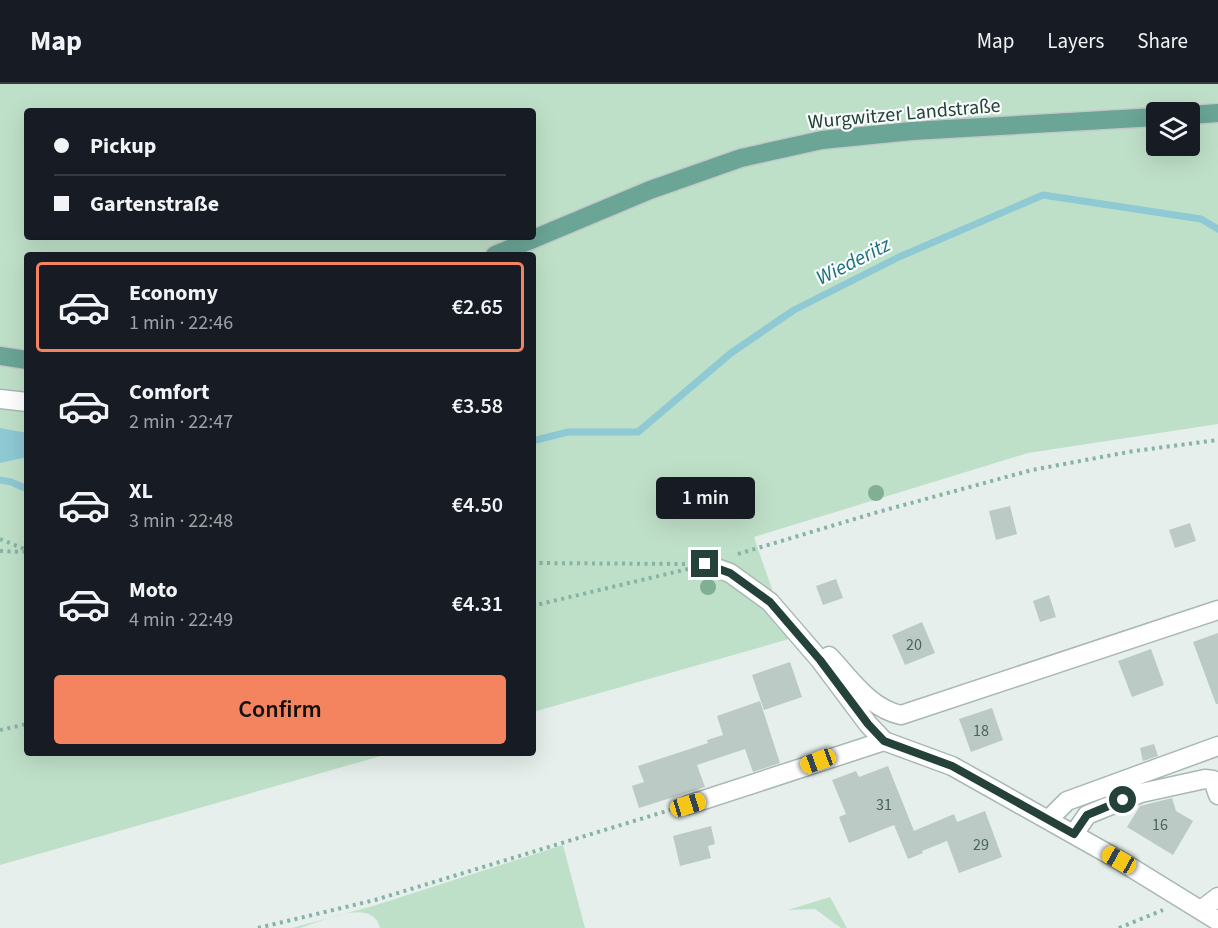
<!DOCTYPE html>
<meta charset="utf-8">
<style>
:root{--surface:#171b24;--page:#20242c;--text:#f1f3f6;--muted:#9ea1a6;--line:#363941;--accent:#f4845f}
body{margin:0;font-family:"Source Sans 3",sans-serif;background:var(--page);color:var(--text);height:100vh;display:flex;flex-direction:column;font-size:22px;white-space:nowrap}
*{box-sizing:border-box;margin:0}
p{font-size:20px;color:var(--muted)}
.icon{flex:none;width:33px;height:33px;fill:none;stroke:currentColor;stroke-width:2;stroke-linecap:round;stroke-linejoin:round}
.map{position:relative;flex:1;overflow:hidden}
.details{position:absolute;left:24px;top:168px;width:512px;height:504px;display:flex;flex-direction:column;background:var(--surface);border-radius:6px;box-shadow:0 6px 24px #0002}
.details>*{flex:none}
.top-card{position:absolute;left:24px;top:24px;width:512px;height:132px;border-radius:6px;box-shadow:0 6px 24px #0002;display:grid;align-content:center;height:132px;padding:0 30px;background:var(--surface)}
.fabs{position:absolute;left:1146px;top:18px;display:grid;gap:12px}
.fabs a{display:grid;place-items:center;width:54px;height:54px;border-radius:6px;background:var(--surface);box-shadow:0 6px 24px #0002;font-size:30px}
.end{position:absolute;width:27px;height:27px;margin:-14px;border:8px solid #24423a;background:#fff;box-shadow:0 0 0 3px #fff}
.from{border-radius:50%}
.bubble{position:absolute;height:42px;border-radius:6px;background:var(--surface);box-shadow:0 6px 24px #0002;font-size:20px;font-weight:600;line-height:42px;text-align:center}
.car{position:absolute;width:18px;height:36px;margin:-18px -9px;border-radius:8px;box-shadow:0 0 4px 2px #0007;background:linear-gradient(#f5c518 24%,#345 0 40%,#f5c518 0 76%,#345 0 86%,#f5c518 0)}
.top-card b{display:flex;align-items:center;gap:21px;height:57px;font-size:22px}
.top-card b+b{border-top:2px solid var(--line)}
.top-card i{width:15px;height:15px;background:var(--text)}
ul{padding:10px 0 0;list-style:none}
li{display:flex;align-items:center;gap:18px;height:90px;margin:0 12px 9px;padding:0 18px;border:3px solid transparent;border-radius:6px}
li div{flex:1}
li b{display:block;font-size:22px}
li em{font-style:normal;font-weight:600}
li.selected{border-color:var(--accent)}
li>.icon{width:54px;height:54px;stroke-width:1.5}
.primary-button{display:flex;gap:12px;margin-top:auto;padding:12px 30px}
.primary-button a{flex:1;height:69px;border-radius:6px;background:var(--accent);color:#111;font-size:24px;font-weight:600;line-height:69px;text-align:center}
header{display:flex;align-items:center;gap:36px;box-sizing:border-box;height:84px;padding:0 30px;background:var(--surface);border-bottom:2px solid var(--line)}
header strong{font-size:28px}
nav{display:flex;gap:33px;margin-inline-start:auto;font-size:21px}
.map>svg:first-child{display:block}
.green{fill:#bfe0c8;fill-rule:evenodd}
.water{fill:#8ec9d4}
.lines{fill:none;stroke-linecap:round;stroke-linejoin:round}
.stream{stroke:#8ec9d4;stroke-width:7}
.building{fill:#bbcac4}
.minor-casing{stroke:#a8b8b2;stroke-width:21}
.major-casing{stroke:#c2cac8;stroke-width:21}
.path{stroke:#86b3a5;stroke-width:4;stroke-dasharray:3 4.5;stroke-linecap:butt}
.minor{stroke:#fff;stroke-width:18}
.major{stroke:#6aa596;stroke-width:18}
.tree{fill:#80af93}
.route{stroke:#24423a;stroke-width:8}
.labels{text-anchor:middle;stroke-width:4.5;stroke-linejoin:round;paint-order:stroke}
.number-label{font-size:16px;fill:#4a645c}
.street-label{font-size:20px;fill:#24423a;stroke:#f7fbf9}
.water-label{font-size:21px;font-style:italic;fill:#1c6f80;stroke:#f7fbf9}
</style>
<header>
<strong>Map</strong>
<nav><a>Map</a><a>Layers</a><a>Share</a></nav>
</header>
<div class="map">
<svg width="1218" height="844" viewBox="0 0 1218 844">
<rect width="100%" height="100%" fill="#e6efeb"/>
<path class="green" d="M 0,0 L 1218,0 L 1218,340 L 1028,369 L 754,453 L 789,555 L 533,628 L 532,171 L 27,171 L 27,669 L 391,669 L 0,781 ZM 27,27 L 532,27 L 532,153 L 27,153 ZM 1156,28 L 1190,28 L 1190,62 L 1156,62 Z
M 563,761 L 585,844 L 380,844 C 372,812 321,838 300,844 L 292,844 L 373,822 Z
M 830,813 L 847,844 L 841,844 L 815,825 L 788,826 Z"/>
<path class="water" d="M 0,344 L 27,349 L 27,373 L 0,379 Z"/>
<g class="lines">
<path class="stream" d="M 532,357 L 568,348 L 638,348 L 731,269 L 794,226 L 899,173 L 1043,111 L 1201,135 L 1218,145
M 0,396 L 11,398 L 27,405"/>
</g>
<path class="building" d="M 1010,422 L 1017,450 L 996,456 L 989,427 Z
M 1190,439 L 1196,457 L 1175,464 L 1169,446 Z
M 836,495 L 843,514 L 823,521 L 816,502 Z
M 1049,511 L 1056,533 L 1040,538 L 1033,517 Z
M 922,538 L 935,569 L 905,581 L 892,551 Z
M 1218,549 L 1218,620 L 1216,620 L 1193,558 Z
M 1151,565 L 1164,601 L 1132,613 L 1118,577 Z
M 790,578 L 802,613 L 764,626 L 752,591 Z
M 760,617 L 780,679 L 753,688 L 745,665 L 697,681 L 705,703 L 639,724 L 632,702 L 644,698 L 638,682 L 708,659 L 707,656 L 723,651 L 717,632 Z
M 992,624 L 1003,656 L 971,668 L 959,635 Z
M 1154,660 L 1158,672 L 1143,677 L 1140,664 Z
M 888,682 L 914,747 L 954,730 L 957,738 L 985,727 L 1002,773 L 959,789 L 947,757 L 922,767 L 923,769 L 908,775 L 894,741 L 849,759 L 839,733 L 846,730 L 832,696 L 856,687 L 859,693 Z
M 1172,714 L 1176,727 L 1193,737 L 1173,771 L 1127,743 L 1140,722 Z
M 711,742 L 715,760 L 708,762 L 711,774 L 680,782 L 673,752 Z"/>
<g class="lines">
<defs>
<path id="minor" d="M 0,315 L 27,318
M 705,480 L 730,489 L 770,518 L 820,576 L 868,640 L 884,657 L 952,682 L 1119,776 L 1218,837
M 829,572 C 851,595 869,624 901,631 L 1218,526
M 688,721 L 884,657
M 1048,736 L 1067,717 L 1218,662
M 1074,750 L 1087,731 L 1141,709 L 1205,695 L 1213,696 L 1218,711
M 1201,826 L 1218,813"/>
<path id="major" d="M 1190,31 L 1218,29
M 495,171 L 650,106 L 741,74 L 822,56 L 912,47 L 1156,33
M 0,272 L 27,276"/>
</defs>
<use href="#minor" class="minor-casing"/>
<use href="#major" class="major-casing"/>
<path class="path" d="M 0,455 L 27,466
M 0,467 L 27,468
M 738,470 L 878,428 L 1032,386 L 1134,367 L 1218,356
M 532,479 L 688,480
M 532,522 L 688,485
M 0,646 L 27,640
M 258,844 L 375,816 L 670,726
M 1119,844 L 1163,826"/>
<use href="#minor" class="minor"/>
<use href="#major" class="major"/>
</g>
<g class="tree">
<circle cx="876" cy="409" r="8"/>
<circle cx="708" cy="503" r="8"/>
</g>
<g class="lines">
<path class="route" d="M 705,480 L 730,489 L 770,518 L 820,576 L 868,640 L 884,657 L 952,682 L 1074,750 L 1087,731 L 1123,716"/>
</g>
<g class="labels">
<g class="number-label">
<text x="914" y="566">20</text>
<text x="981" y="652">18</text>
<text x="884" y="726">31</text>
<text x="1160" y="746">16</text>
<text x="981" y="766">29</text>
</g>
<g class="street-label">
<text transform="translate(904 29) rotate(-5)" y="7">Wurgwitzer Landstraße</text>
</g>
<g class="water-label">
<text transform="translate(853 177) rotate(-27)" y="7">Wiederitz</text>
</g>
</g>
</svg>
<div class="fabs">
<a><svg class="icon" aria-label="layers" viewBox="0 0 24 24"><path d="M12 4l9 5-9 5-9-5zM3 14l9 5 9-5"/></svg></a>
</div>
<i class="end from" style="left:1123px;top:716px"></i>
<i class="end" style="left:705px;top:480px"></i>
<div class="bubble" style="left:656px;top:393px;width:99px">1 min</div>
<i class="car" style="left:818px;top:677px;rotate:250deg"></i>
<i class="car" style="left:688px;top:721px;rotate:73deg"></i>
<i class="car" style="left:1119px;top:776px;rotate:299deg"></i>
<div class="top-card">
<b><i class="from"></i>Pickup</b>
<b><i></i>Gartenstraße</b>
</div>
<section class="details">
<ul>
<li class="selected"><svg class="icon" aria-label="car" viewBox="0 0 24 24"><path d="M5 17H2v-5l4-1 3-4h7l3 4 3 1v5h-3M9 17h6M6 11h13"/><circle cx="7" cy="17" r="2"/><circle cx="17" cy="17" r="2"/></svg><div><b>Economy</b><p>1 min · 22:46</p></div><em>€2.65</em></li>
<li><svg class="icon" aria-label="car" viewBox="0 0 24 24"><path d="M5 17H2v-5l4-1 3-4h7l3 4 3 1v5h-3M9 17h6M6 11h13"/><circle cx="7" cy="17" r="2"/><circle cx="17" cy="17" r="2"/></svg><div><b>Comfort</b><p>2 min · 22:47</p></div><em>€3.58</em></li>
<li><svg class="icon" aria-label="car" viewBox="0 0 24 24"><path d="M5 17H2v-5l4-1 3-4h7l3 4 3 1v5h-3M9 17h6M6 11h13"/><circle cx="7" cy="17" r="2"/><circle cx="17" cy="17" r="2"/></svg><div><b>XL</b><p>3 min · 22:48</p></div><em>€4.50</em></li>
<li><svg class="icon" aria-label="car" viewBox="0 0 24 24"><path d="M5 17H2v-5l4-1 3-4h7l3 4 3 1v5h-3M9 17h6M6 11h13"/><circle cx="7" cy="17" r="2"/><circle cx="17" cy="17" r="2"/></svg><div><b>Moto</b><p>4 min · 22:49</p></div><em>€4.31</em></li>
</ul>
<div class="primary-button"><a>Confirm</a></div>
</section>
</div>
